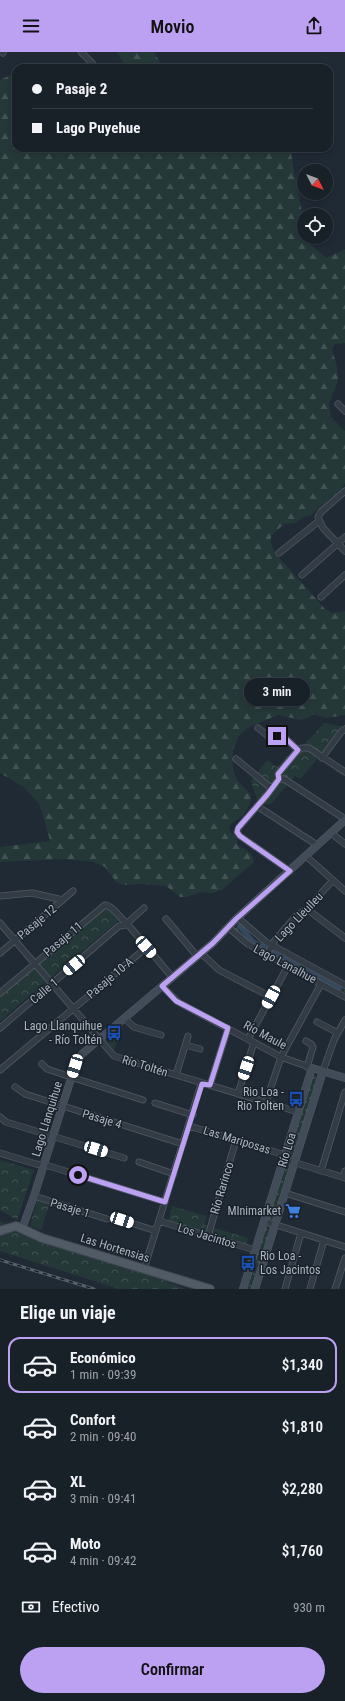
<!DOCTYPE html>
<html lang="es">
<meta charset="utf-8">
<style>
:root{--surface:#182028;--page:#252d34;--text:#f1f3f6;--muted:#9fa3a8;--line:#363e45;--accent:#bca0f2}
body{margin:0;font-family:"Roboto Condensed",sans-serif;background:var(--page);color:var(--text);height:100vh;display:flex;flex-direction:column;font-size:15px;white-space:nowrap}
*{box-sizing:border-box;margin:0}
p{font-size:13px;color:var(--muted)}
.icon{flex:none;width:22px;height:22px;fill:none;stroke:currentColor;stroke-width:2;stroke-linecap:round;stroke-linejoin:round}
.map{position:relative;height:1237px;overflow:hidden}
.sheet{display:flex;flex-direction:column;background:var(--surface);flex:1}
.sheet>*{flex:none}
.guide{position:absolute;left:12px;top:12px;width:321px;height:88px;border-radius:12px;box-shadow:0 2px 6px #0003,0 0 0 1px var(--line);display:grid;align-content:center;height:88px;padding:0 20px;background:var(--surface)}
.needle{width:26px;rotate:132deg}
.controls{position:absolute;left:297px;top:112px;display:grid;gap:8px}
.controls a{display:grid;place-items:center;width:36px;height:36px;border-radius:50%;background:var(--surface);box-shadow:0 2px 6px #0003,0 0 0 1px var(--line);font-size:20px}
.end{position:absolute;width:18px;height:18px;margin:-9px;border:5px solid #bca0f2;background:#111;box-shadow:0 0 0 2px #111}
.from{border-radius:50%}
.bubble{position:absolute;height:28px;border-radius:14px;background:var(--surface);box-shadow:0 2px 6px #0003,0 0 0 1px var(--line);font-size:13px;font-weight:600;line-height:28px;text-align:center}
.car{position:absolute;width:12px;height:24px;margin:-12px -6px;border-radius:5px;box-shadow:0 0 3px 1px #0007;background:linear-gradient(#fff 24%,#345 0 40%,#fff 0 76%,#345 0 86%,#fff 0)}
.guide b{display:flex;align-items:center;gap:14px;height:38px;font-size:15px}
.guide b+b{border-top:1px solid var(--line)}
.guide i{width:10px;height:10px;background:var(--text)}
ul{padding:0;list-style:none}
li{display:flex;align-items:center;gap:12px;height:56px;margin:0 8px 6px;padding:0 12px;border:2px solid transparent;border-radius:12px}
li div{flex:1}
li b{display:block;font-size:15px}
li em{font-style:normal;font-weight:600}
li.on{border-color:var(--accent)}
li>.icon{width:36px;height:36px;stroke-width:1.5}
h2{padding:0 20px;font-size:18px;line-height:48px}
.pay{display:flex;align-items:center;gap:10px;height:44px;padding:0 20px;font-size:15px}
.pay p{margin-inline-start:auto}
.primary-button{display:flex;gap:8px;margin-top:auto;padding:8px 20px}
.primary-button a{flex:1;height:46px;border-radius:24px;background:var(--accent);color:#111;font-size:16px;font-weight:600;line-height:46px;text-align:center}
header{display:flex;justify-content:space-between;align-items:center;height:52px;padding:0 20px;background:var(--accent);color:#111;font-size:18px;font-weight:600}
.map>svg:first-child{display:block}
.grass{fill:url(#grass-dots)}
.forest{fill:url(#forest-firs)}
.park{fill:url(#park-crowns)}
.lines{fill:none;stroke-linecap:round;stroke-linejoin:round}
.canal{stroke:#36485d;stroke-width:5.5}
.street-casing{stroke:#515963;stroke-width:7}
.secondary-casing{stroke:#515963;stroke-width:8}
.primary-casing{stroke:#3d454f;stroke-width:10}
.street{stroke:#333c45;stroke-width:5.5}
.secondary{stroke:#424b58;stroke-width:7}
.primary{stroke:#515b66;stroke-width:8}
.rail-casing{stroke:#56606c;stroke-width:3}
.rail{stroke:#19212a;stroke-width:1.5;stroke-dasharray:4.5;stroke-linecap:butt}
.route{stroke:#bca0f2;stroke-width:5}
.labels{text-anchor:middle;stroke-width:3;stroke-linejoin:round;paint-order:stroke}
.street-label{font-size:12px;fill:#aeb6c2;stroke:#19212a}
.poi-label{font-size:12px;fill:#aeb6c2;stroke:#19212a;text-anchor:end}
</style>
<header><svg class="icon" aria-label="menu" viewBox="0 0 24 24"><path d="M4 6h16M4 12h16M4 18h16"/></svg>Movio<svg class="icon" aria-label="share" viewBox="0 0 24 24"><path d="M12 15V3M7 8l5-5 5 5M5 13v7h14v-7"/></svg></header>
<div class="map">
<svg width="345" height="1237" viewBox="0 0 345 1237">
<defs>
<pattern id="grass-dots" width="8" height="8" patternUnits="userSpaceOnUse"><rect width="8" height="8" fill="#253838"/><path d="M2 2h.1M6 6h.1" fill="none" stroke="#425353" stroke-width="1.8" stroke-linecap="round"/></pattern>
<pattern id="forest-firs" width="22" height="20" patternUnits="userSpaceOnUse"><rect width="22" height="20" fill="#253838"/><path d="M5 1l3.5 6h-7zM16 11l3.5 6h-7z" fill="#425353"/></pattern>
<pattern id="park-crowns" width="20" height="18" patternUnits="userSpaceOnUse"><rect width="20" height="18" fill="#253838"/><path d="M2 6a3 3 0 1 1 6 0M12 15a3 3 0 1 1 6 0" fill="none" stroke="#425353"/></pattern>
</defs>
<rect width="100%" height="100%" fill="#202a35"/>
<path class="grass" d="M 316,1023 L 318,1025 L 252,1237 L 246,1237 L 313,1024 Z"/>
<path class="forest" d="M 117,0 L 154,0 L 163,16 L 126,16 Z
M 16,20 L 16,96 L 290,96 L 304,172 L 304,185 L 307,185 L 310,192 L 326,206 L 345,197 L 345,291 L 335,292 L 332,297 L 337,315 L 338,329 L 329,352 L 331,365 L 345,379 L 345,431 L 342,436 L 311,463 L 303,465 L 295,471 L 284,472 L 271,484 L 271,491 L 275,501 L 325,557 L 332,561 L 345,559 L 345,663 L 325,666 L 313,662 L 308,666 L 301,668 L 278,663 L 247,676 L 238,685 L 233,698 L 233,717 L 237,728 L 251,743 C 251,749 248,758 244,762 C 239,768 233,767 229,776 L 231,781 L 237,785 L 237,793 C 244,797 254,801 254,810 L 222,838 L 212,841 L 201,840 L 187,845 L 180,845 L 166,834 L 143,832 L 124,833 L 116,830 L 105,815 L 93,810 L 65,807 L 0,810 L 0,795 L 50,789 L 40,753 L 25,736 L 0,721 L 0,28 Z"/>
<path class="park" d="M 324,671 L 345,675 L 327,700 L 322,701 L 300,727 L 295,724 L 271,752 L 259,753 L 251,729 L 267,708 L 277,715 L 296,695 L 304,693 Z
M 105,855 L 108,855 L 119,868 L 0,969 L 0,944 Z
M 239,872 L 254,887 L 275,900 L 345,936 L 345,940 L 250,891 L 234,877 Z
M 123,974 L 114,998 L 107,990 L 108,987 Z
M 0,1108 L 34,1118 L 17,1168 L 0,1158 Z
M 37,1148 L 49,1153 L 41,1178 L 30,1174 Z
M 172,1154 L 207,1164 L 204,1173 L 248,1186 L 246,1192 L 168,1170 Z
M 0,1169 L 33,1186 L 143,1220 L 185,1237 L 119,1237 L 0,1199 Z"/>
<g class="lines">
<path class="canal" d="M 240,874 L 253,890 L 339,936"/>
<defs>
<path id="street" d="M 2,0 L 3,1
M 81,0 L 93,12
M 338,352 L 345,359
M 345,439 L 321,460 L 318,465 L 323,476 L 345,499
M 279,501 L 319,469
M 302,523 L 345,485
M 321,545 L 345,523
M 258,676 L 272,687 L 278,683 L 282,683 L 298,698
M 322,706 L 341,680 L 345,677
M 236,707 L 271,736
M 279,727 L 278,722 L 298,698 L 302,696 L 309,696 L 345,720
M 257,754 L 317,793
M 331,781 L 345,792
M 306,804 L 345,839
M 290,819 L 240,784 L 237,780 L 239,775 L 267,743 L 278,728 L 284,727 L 345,767
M 0,844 L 32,841 L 63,848
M 307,857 L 345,886
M 238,866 L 266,890 L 345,933
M 166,867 L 197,904
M 0,871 L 114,1004 L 298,1060
M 228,875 L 248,892 L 345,945
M 0,901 L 73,839
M 201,901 L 219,918 L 271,945
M 267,902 L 275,888 L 296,864 L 307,857 L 333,828
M 162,934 L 178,950 L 281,1005 L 312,1016
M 0,941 L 105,853 C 114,854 123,870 130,875 L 172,925
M 124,966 L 134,975 L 161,983
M 317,970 L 338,981
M 0,976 L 119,874 L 125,873 L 144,856
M 248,987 L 288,914
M 306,989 L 311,992 L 313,995 L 307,1015
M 186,993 L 200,997
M 42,1012 L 47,1017 L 77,1027 L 143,1048
M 0,1018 L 147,895
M 323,1019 L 334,988 L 345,968
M 176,1023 L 188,984
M 210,1033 L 228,976
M 15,1035 L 25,1042 L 183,1092
M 238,1042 L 254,990
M 266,1050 L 281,1005 L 321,932
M 155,1051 L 193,1063
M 0,1065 L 6,1070 L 124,1106
M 189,1074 L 285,1103
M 0,1101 L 36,1112 L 49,1114 L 165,1150
M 283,1107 L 345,1126
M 139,1110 L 174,1122
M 321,1119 L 345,1040
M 343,1125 L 345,1119
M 285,1141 L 345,1160
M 34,1144 L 107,1167
M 122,1168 L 156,1179
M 159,1169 L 255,1198
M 264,1169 L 345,1195
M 208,1184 L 236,1088
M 109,1196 L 147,1207
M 144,1217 L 201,1032
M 285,1237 L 301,1181
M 310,1237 L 324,1188
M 335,1237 L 345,1206"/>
<path id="secondary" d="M 22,1177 L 34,1144 L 75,1014 L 82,1002 L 213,891 L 236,867 L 345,768
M 243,1237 L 312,1016 L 345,1026
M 255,1237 L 323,1019"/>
<path id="primary" d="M 0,1179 L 16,1174 L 42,1186 L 210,1237"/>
</defs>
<use href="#street" class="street-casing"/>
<use href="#secondary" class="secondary-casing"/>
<use href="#primary" class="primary-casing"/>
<use href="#street" class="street"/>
<use href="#secondary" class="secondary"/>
<use href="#primary" class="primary"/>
<defs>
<path id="rail" d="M 0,1208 L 94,1237"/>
</defs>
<use href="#rail" class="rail-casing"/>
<use href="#rail" class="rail"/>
</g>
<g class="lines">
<path class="route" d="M 78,1123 L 165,1150 L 202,1032 L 210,1033 L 228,976 L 176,949 L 162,934 L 213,891 L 236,867 L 290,819 L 240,784 L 237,780 L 238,776 L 267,743 L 279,727 L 278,722 L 298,698 L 283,684 L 277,684"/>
</g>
<defs>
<symbol id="bus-bare" viewBox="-9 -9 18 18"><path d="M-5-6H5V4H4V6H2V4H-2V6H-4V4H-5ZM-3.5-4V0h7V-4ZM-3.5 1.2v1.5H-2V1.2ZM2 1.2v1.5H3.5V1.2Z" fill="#1a4fb4" stroke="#19212a" stroke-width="2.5" paint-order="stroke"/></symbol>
<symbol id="supermarket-bare" viewBox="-9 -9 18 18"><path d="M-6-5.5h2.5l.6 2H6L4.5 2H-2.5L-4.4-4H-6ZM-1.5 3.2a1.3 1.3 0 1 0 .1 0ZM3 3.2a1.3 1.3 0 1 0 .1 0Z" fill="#3f7fe0" stroke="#19212a" stroke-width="2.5" paint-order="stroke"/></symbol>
</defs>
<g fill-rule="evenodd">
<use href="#bus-bare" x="103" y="970" width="22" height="22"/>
<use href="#bus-bare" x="285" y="1036" width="22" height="22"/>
<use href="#supermarket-bare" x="282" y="1148" width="22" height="22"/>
<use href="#bus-bare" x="237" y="1200" width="22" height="22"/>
</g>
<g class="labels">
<g class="street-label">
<text transform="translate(299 865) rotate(-46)" y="4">Lago Lleulleu</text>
<text transform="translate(37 870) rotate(-40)" y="4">Pasaje 12</text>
<text transform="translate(63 887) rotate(-40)" y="4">Pasaje 11</text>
<text transform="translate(285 912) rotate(28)" y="4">Lago Lanalhue</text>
<text transform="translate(110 926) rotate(-40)" y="4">Pasaje 10-A</text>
<text transform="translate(44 939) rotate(-40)" y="4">Calle 1</text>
<text transform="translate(265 983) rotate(28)" y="4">Río Maule</text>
<text transform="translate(145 1014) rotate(17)" y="4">Río Toltén</text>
<text transform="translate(47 1067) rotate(-73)" y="4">Lago Llanquihue</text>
<text transform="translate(102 1067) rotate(17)" y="4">Pasaje 4</text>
<text transform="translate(237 1088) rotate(17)" y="4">Las Mariposas</text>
<text transform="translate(287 1098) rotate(-73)" y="4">Río Loa</text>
<text transform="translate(222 1136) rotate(-73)" y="4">Río Rarinco</text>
<text transform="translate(70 1156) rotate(17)" y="4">Pasaje 1</text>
<text transform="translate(207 1184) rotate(17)" y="4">Los Jacintos</text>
<text transform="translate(115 1196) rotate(17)" y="4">Las Hortensias</text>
</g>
<g class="poi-label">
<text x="102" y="978">Lago Llanquihue<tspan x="102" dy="14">- Río Toltén</tspan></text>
<text x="284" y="1044">Rio Loa -<tspan x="284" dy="14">Rio Tolten</tspan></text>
<text x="281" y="1163">MInimarket</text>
<text x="260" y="1208" text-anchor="start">Rio Loa -<tspan x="260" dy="14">Los Jacintos</tspan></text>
</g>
</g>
</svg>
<div class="controls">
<a><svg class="needle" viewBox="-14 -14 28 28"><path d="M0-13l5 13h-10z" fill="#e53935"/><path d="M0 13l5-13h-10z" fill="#9fa3a8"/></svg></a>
<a><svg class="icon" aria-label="locate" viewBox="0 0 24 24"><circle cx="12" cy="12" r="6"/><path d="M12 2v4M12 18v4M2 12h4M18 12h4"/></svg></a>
</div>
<i class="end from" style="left:78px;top:1123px"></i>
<i class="end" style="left:277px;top:684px"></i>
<div class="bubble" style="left:244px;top:626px;width:66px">3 min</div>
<i class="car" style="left:146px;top:895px;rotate:139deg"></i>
<i class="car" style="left:74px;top:913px;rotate:230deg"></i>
<i class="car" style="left:271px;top:945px;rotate:209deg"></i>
<i class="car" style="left:75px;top:1014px;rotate:197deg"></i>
<i class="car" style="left:246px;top:1016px;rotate:198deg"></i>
<i class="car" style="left:96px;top:1097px;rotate:107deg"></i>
<i class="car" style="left:122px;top:1168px;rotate:108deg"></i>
<div class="guide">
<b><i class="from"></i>Pasaje 2</b>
<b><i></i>Lago Puyehue</b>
</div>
</div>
<section class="sheet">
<h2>Elige un viaje</h2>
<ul>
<li class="on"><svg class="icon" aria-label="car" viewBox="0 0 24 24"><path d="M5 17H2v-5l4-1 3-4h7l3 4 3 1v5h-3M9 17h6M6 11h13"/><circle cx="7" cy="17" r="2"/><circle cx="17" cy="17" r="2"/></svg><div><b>Económico</b><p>1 min · 09:39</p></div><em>$1,340</em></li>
<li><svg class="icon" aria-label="car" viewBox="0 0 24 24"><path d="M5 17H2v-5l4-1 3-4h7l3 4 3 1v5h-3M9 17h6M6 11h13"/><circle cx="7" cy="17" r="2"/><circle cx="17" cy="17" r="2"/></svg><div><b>Confort</b><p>2 min · 09:40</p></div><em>$1,810</em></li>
<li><svg class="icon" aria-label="car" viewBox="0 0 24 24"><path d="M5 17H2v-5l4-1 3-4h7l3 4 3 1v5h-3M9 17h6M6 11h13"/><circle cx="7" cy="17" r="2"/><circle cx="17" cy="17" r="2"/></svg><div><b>XL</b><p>3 min · 09:41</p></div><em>$2,280</em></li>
<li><svg class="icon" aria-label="car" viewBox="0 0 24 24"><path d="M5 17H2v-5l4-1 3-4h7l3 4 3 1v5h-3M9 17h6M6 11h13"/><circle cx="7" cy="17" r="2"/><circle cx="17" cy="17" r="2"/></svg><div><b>Moto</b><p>4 min · 09:42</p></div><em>$1,760</em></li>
</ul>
<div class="pay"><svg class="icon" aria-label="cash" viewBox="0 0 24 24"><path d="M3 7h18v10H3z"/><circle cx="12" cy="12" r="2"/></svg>Efectivo<p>930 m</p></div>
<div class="primary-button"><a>Confirmar</a></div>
</section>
